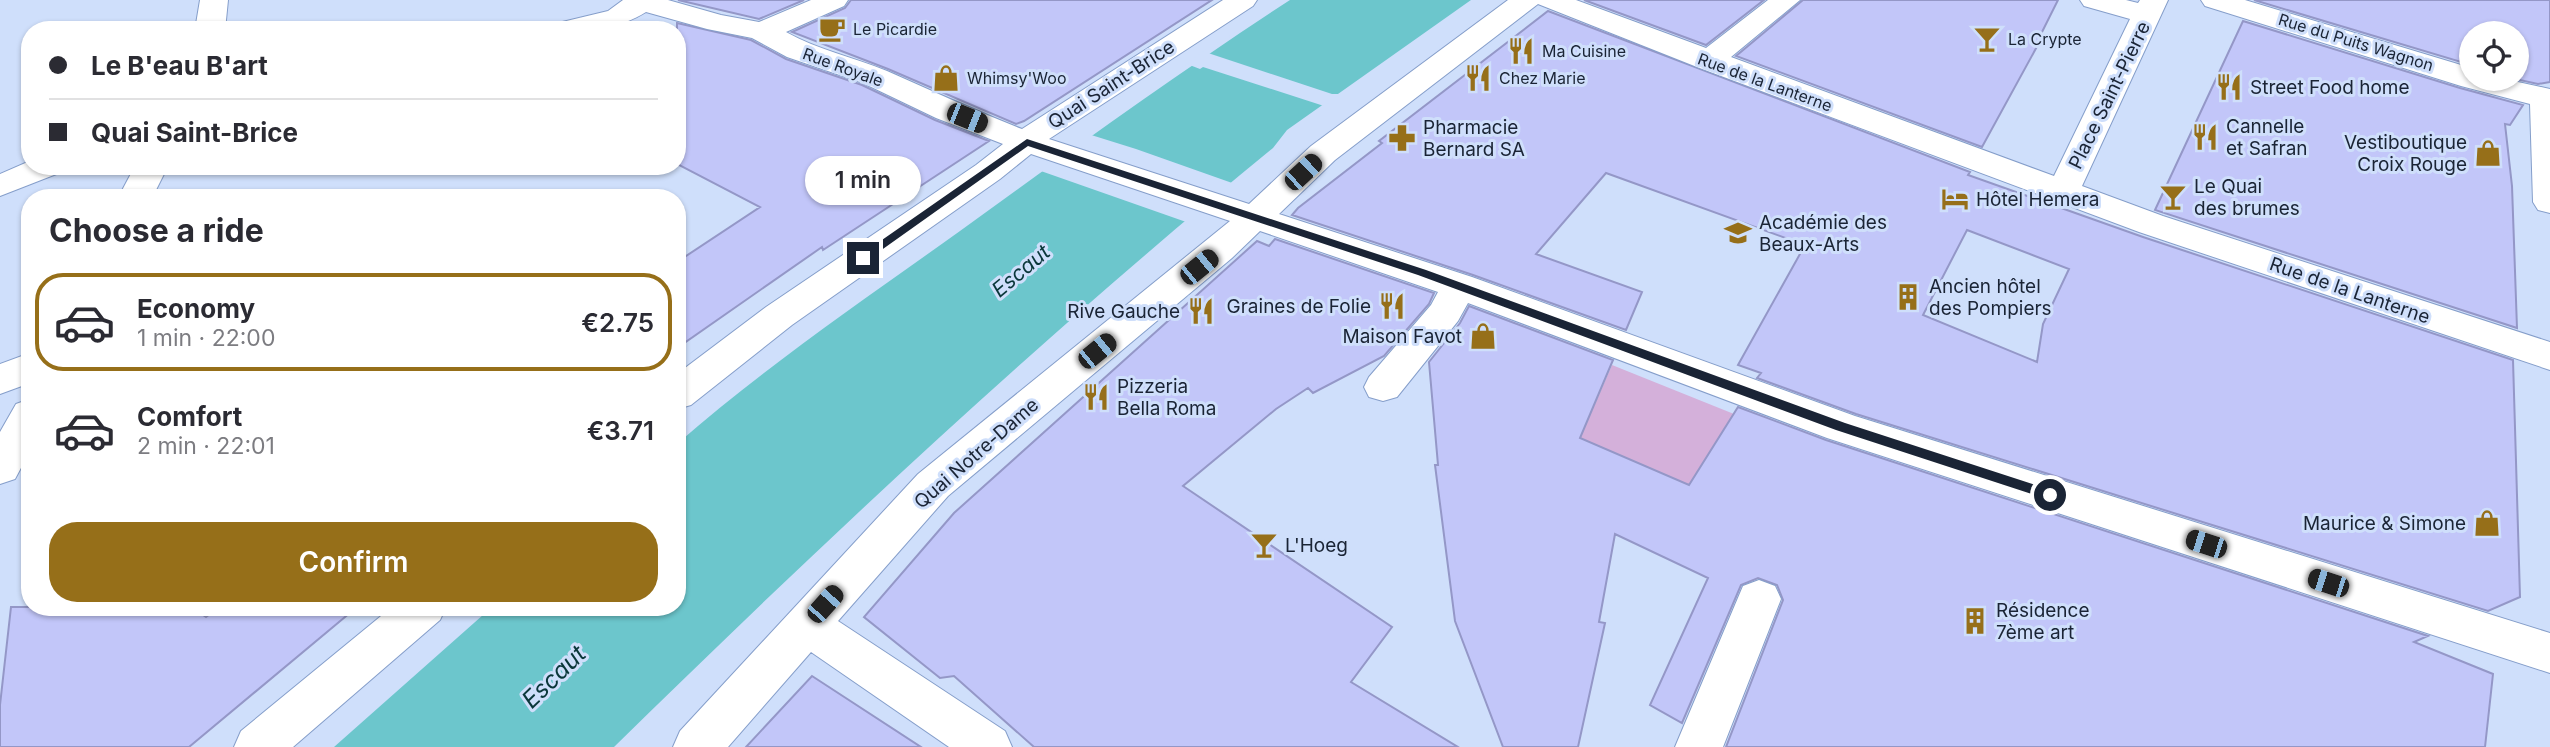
<!DOCTYPE html>
<meta charset="utf-8">
<style>
:root{--surface:#fff;--page:#f2f2f3;--text:#2b2b33;--muted:#7c7c81;--line:#e1e1e2;--accent:#966f19}
body{margin:0;font-family:Inter,sans-serif;background:var(--page);color:var(--text);height:100vh;display:flex;flex-direction:column;font-size:26px;white-space:nowrap}
*{box-sizing:border-box;margin:0}
p{font-size:23px;color:var(--muted)}
.icon{flex:none;width:38px;height:38px;fill:none;stroke:currentColor;stroke-width:2;stroke-linecap:round;stroke-linejoin:round}
.map{position:relative;flex:1;overflow:hidden}
.sheet{position:absolute;left:21px;top:189px;width:665px;height:427px;display:flex;flex-direction:column;background:var(--surface);border-radius:28px;box-shadow:0 2px 5px #0004}
.sheet>*{flex:none}
.top-card{position:absolute;left:21px;top:21px;width:665px;height:154px;border-radius:28px;box-shadow:0 2px 5px #0004;display:grid;align-content:center;height:154px;padding:0 28px;background:var(--surface)}
.controls{position:absolute;left:2459px;top:21px;display:grid;gap:14px}
.controls a{display:grid;place-items:center;width:70px;height:70px;border-radius:50%;background:var(--surface);box-shadow:0 2px 5px #0004;font-size:35px}
.end{position:absolute;width:32px;height:32px;margin:-16px;border:9px solid #1a2435;background:#fff;box-shadow:0 0 0 4px #fff}
.from{border-radius:50%}
.bubble{position:absolute;height:49px;border-radius:24px;background:var(--surface);box-shadow:0 2px 5px #0004;font-size:23px;font-weight:600;line-height:49px;text-align:center}
.car{position:absolute;width:21px;height:42px;margin:-21px -10px;border-radius:9px;box-shadow:0 0 5px 2px #0007;background:linear-gradient(#222 24%,#8ab4d8 0 40%,#222 0 76%,#8ab4d8 0 86%,#222 0)}
.top-card b{display:flex;align-items:center;gap:24px;height:66px;font-size:26px}
.top-card b+b{border-top:2px solid var(--line)}
.top-card i{width:18px;height:18px;background:var(--text)}
ul{padding:0;list-style:none}
li{display:flex;align-items:center;gap:21px;height:98px;margin:0 14px 10px;padding:0 14px;border:4px solid transparent;border-radius:28px}
li div{flex:1}
li b{display:block;font-size:26px}
li em{font-style:normal;font-weight:600}
li.current{border-color:var(--accent)}
li>.icon{width:63px;height:63px;stroke-width:1.5}
h2{padding:0 28px;font-size:32px;line-height:84px}
.button{display:flex;gap:14px;margin-top:auto;padding:14px 28px}
.button a{flex:1;height:80px;border-radius:28px;background:var(--accent);color:#fff;font-size:28px;font-weight:600;line-height:80px;text-align:center}
.map>svg:first-child{display:block}
.green{fill:#d4b0da}
.water{fill:#6cc6cc}
.pier{fill:#cfdffb}
.building{fill:#c2c6f9;stroke:#9497c7;stroke-width:2;fill-rule:evenodd}
.lines{fill:none;stroke-linecap:round;stroke-linejoin:round}
.minor-casing{stroke:#859eca;stroke-width:2}
.minor{fill:#fff;fill-rule:evenodd}
.route{fill:#1a2435}
.labels{text-anchor:middle;stroke-width:6;stroke-linejoin:round;paint-order:stroke}
.far-poi-label{font-size:16px;fill:#1a2435;stroke:#cfdffb;text-anchor:start}
.far-street-label{font-size:16px;fill:#1a2435;stroke:#cfdffb}
.street-label{font-size:19px;fill:#1a2435;stroke:#cfdffb}
.poi-label{font-size:19px;fill:#1a2435;stroke:#cfdffb;text-anchor:start}
.water-label{font-size:21px;font-style:italic;fill:#0a373a;stroke:#cfdffb}
.near-water-label{font-size:24px;font-style:italic;fill:#0a373a;stroke:#cfdffb}
</style>
<div class="map">
<svg width="2550" height="747" viewBox="0 0 2550 747">
<rect width="100%" height="100%" fill="#cfdffb"/>
<path class="green" d="M 1612,365 L 1734,414 L 1689,485 L 1580,438 Z"/>
<path class="water" d="M 1290,0 L 1471,0 L 1287,130 L 1273,148 C 1043,336 826,539 614,747 L 334,747 L 492,607 L 677,607 L 677,444 C 766,366 865,299 960,231 C 1069,152 1178,73 1290,0 Z"/>
<path class="pier" d="M 1238,31 L 1239,31 L 1208,53 L 1332,94 L 1341,94 L 1324,106 L 1203,67 L 1200,69 L 1187,64 L 1173,74 L 1205,50 Z
M 1088,134 L 1136,149 L 1235,184 L 1189,223 L 1038,170 Z"/>
<path class="building" d="M 678,0 L 804,0 L 759,19 Z
M 851,0 L 1212,0 L 1024,121 L 1016,124 L 888,69 L 792,32 L 845,8 Z
M 1584,0 L 1764,0 L 1706,45 Z
M 1803,0 L 2058,0 L 2040,36 L 2040,41 L 1982,147 L 1736,56 Z
M 2254,0 L 2550,0 L 2550,82 L 2538,84 L 2515,79 L 2516,33 L 2471,33 L 2471,65 Z
M 1548,11 L 1970,172 L 1968,175 L 2143,237 L 2513,360 L 2520,597 L 2488,611 L 1856,414 L 1757,378 L 1761,373 L 1738,365 L 1805,245 L 1606,173 L 1536,254 L 1642,292 L 1626,330 L 1473,275 L 1292,215 L 1298,208 L 1382,143 L 1379,141 ZM 1967,230 L 2069,269 L 2043,324 L 2037,362 L 1923,315 Z
M 2243,21 L 2460,88 L 2523,105 L 2510,125 L 2505,124 L 2512,186 L 2517,328 L 2155,210 Z
M 677,23 L 751,40 L 786,59 L 862,85 L 935,120 L 989,141 L 823,250 L 822,247 L 677,348 L 677,262 L 760,207 L 677,164 Z
M 1275,239 L 1434,293 L 1429,304 L 1384,356 L 1313,393 L 1308,388 L 1276,409 L 1183,486 L 1392,627 L 1351,682 L 1458,747 L 1034,747 L 954,676 L 940,678 L 864,617 L 954,513 L 1257,241 L 1269,246 Z
M 1469,306 L 1613,360 L 1580,438 L 1689,485 L 1738,407 L 1826,440 L 2428,636 L 2414,642 L 2493,674 L 2485,747 L 1726,747 L 1783,600 L 1777,585 L 1758,578 L 1741,585 L 1682,723 L 1650,705 L 1708,578 L 1615,534 L 1599,622 L 1605,623 L 1578,747 L 1503,747 L 1455,621 L 1435,465 L 1438,465 L 1429,362 L 1460,323 Z
M 11,607 L 192,607 L 206,617 L 219,607 L 357,607 L 189,747 L 0,747 L 0,705 Z
M 812,676 L 921,747 L 746,747 Z"/>
<g class="lines">
<defs>
<path id="minor" d="M 200,0 L 228,0 L 225,30 L 195,30 Z
M 623,0 L 668,0 L 721,15 L 759,22 L 811,0 L 848,0 L 844,6 L 786,32 C 818,50 853,57 887,71 C 932,91 976,111 1022,129 L 1223,0 L 1257,0 L 1253,6 L 1049,139 L 1249,204 L 1311,146 L 1508,0 L 1576,0 L 1706,48 L 1768,0 L 1800,0 L 1731,57 L 2054,176 L 2130,19 L 2084,6 L 2080,0 L 2126,0 L 2138,3 L 2140,0 L 2168,0 L 2082,186 L 2163,216 L 2550,342 L 2550,370 L 2139,232 L 1697,67 L 1538,4 L 1335,160 L 1279,214 L 1472,277 L 1855,416 L 2550,633 L 2550,673 L 1827,438 L 1468,303 L 1458,321 L 1397,397 L 1383,401 L 1369,397 L 1364,387 L 1369,377 L 1431,305 L 1438,292 L 1260,231 L 1232,258 L 948,496 L 838,621 L 1005,731 L 1012,747 L 949,747 L 811,652 L 728,747 L 673,747 L 680,731 L 918,474 L 1230,221 L 1031,154 L 1000,179 L 792,325 L 691,405 L 677,409 L 677,374 L 766,307 L 976,165 L 1003,144 L 936,118 L 863,83 L 787,57 L 752,38 L 707,29 L 646,12 C 614,32 587,30 549,30 L 554,24 L 608,11 Z
M 2201,0 L 2245,0 L 2471,68 L 2471,79 L 2504,79 L 2550,89 L 2550,213 L 2538,210 L 2533,202 L 2530,104 L 2461,86 L 2205,6 Z
M 30,161 L 30,166 L 63,166 L 59,173 L 0,196 L 0,174 Z
M 135,166 L 168,166 L 152,198 L 118,198 Z
M 30,353 L 30,383 L 0,394 L 0,364 Z
M 30,399 L 30,451 L 15,479 L 0,484 L 0,432 L 16,404 Z
M 1759,580 L 1775,586 L 1781,599 L 1723,747 L 1675,747 L 1743,586 Z
M 392,607 L 446,607 L 440,620 L 293,747 L 234,747 L 241,731 Z"/>
</defs>
<use href="#minor" class="minor-casing"/>
<use href="#minor" class="minor"/>
</g>
<path class="route" d="M 1027,139 L 1426,270 L 1845,423 L 2054,491 L 2056,495 L 2050,500 L 1836,430 L 1418,275 L 1028,146 L 866,261 L 859,261 L 859,256 Z"/>
<defs>
<symbol id="cafe-bare" viewBox="-9 -9 18 18"><path d="M-5.5-4.5H6V0H3Q3 3.5 0 3.5H-2.5Q-5.5 3.5-5.5 0ZM3-3.2v2h1.7v-2ZM-6 4.5H4V6H-6Z" fill="#966f19" stroke="#cfdffb" stroke-width="2.5" paint-order="stroke"/></symbol>
<symbol id="bar-bare" viewBox="-9 -9 18 18"><path d="M-6-5H6L.8 .8V4.5H3.5V6h-7V4.5H-.8V.8Z" fill="#966f19" stroke="#cfdffb" stroke-width="2.5" paint-order="stroke"/></symbol>
<symbol id="restaurant-bare" viewBox="-9 -9 18 18"><path d="M-5-6h1v4h1v-4h1v4h1v-4h1v5L-1.5 .5V6h-2V.5L-5-1ZM5-6V6H3V1.5H1.5Q1.5-4 5-6Z" fill="#966f19" stroke="#cfdffb" stroke-width="2.5" paint-order="stroke"/></symbol>
<symbol id="shop-bare" viewBox="-9 -9 18 18"><path d="M-5-2.5h2.3a2.7 3.5 0 0 1 5.4 0H5L5.5 6h-11ZM-1.5-2.5h3a1.5 2.3 0 0 0-3 0Z" fill="#966f19" stroke="#cfdffb" stroke-width="2.5" paint-order="stroke"/></symbol>
<symbol id="pharmacy-bare" viewBox="-9 -9 18 18"><path d="M-2-6h4v4h4v4h-4v4h-4v-4h-4v-4h4Z" fill="#966f19" stroke="#cfdffb" stroke-width="2.5" paint-order="stroke"/></symbol>
<symbol id="hotel-bare" viewBox="-9 -9 18 18"><path d="M-6-4.5h1.5V1H6V5H4.5V3h-9V5H-6ZM-4 0a1.8 1.8 0 1 1 3.6 0ZM.5 0V-2.5h3Q6-2.5 6 0Z" fill="#966f19" stroke="#cfdffb" stroke-width="2.5" paint-order="stroke"/></symbol>
<symbol id="university-bare" viewBox="-9 -9 18 18"><path d="M0-5L7-2L0 1L-7-2ZM-4 1L0 2.5L4 1V4Q0 6-4 4Z" fill="#966f19" stroke="#cfdffb" stroke-width="2.5" paint-order="stroke"/></symbol>
<symbol id="building-bare" viewBox="-9 -9 18 18"><path d="M-4-6H4V6H1V3H-1V6H-4ZM-2.5-4.3h1.7v1.8h-1.7ZM.8-4.3h1.7v1.8H.8ZM-2.5-1h1.7V.8h-1.7ZM.8-1h1.7V.8H.8Z" fill="#966f19" stroke="#cfdffb" stroke-width="2.5" paint-order="stroke"/></symbol>
</defs>
<g fill-rule="evenodd">
<use href="#cafe-bare" x="813" y="10" width="38" height="38"/>
<use href="#bar-bare" x="1968" y="20" width="38" height="38"/>
<use href="#restaurant-bare" x="1502" y="32" width="38" height="38"/>
<use href="#shop-bare" x="927" y="59" width="38" height="38"/>
<use href="#restaurant-bare" x="1459" y="59" width="38" height="38"/>
<use href="#restaurant-bare" x="2210" y="68" width="38" height="38"/>
<use href="#restaurant-bare" x="2186" y="118" width="38" height="38"/>
<use href="#pharmacy-bare" x="1383" y="119" width="38" height="38"/>
<use href="#shop-bare" x="2469" y="134" width="38" height="38"/>
<use href="#bar-bare" x="2154" y="178" width="38" height="38"/>
<use href="#hotel-bare" x="1936" y="180" width="38" height="38"/>
<use href="#university-bare" x="1719" y="214" width="38" height="38"/>
<use href="#building-bare" x="1889" y="278" width="38" height="38"/>
<use href="#restaurant-bare" x="1373" y="287" width="38" height="38"/>
<use href="#restaurant-bare" x="1182" y="292" width="38" height="38"/>
<use href="#shop-bare" x="1464" y="317" width="38" height="38"/>
<use href="#restaurant-bare" x="1077" y="378" width="38" height="38"/>
<use href="#shop-bare" x="2468" y="504" width="38" height="38"/>
<use href="#bar-bare" x="1245" y="526" width="38" height="38"/>
<use href="#building-bare" x="1956" y="602" width="38" height="38"/>
</g>
<g class="labels">
<g class="far-poi-label">
<text x="853" y="35">Le Picardie</text>
<text x="2008" y="45">La Crypte</text>
<text x="1542" y="57">Ma Cuisine</text>
<text x="967" y="84">Whimsy'Woo</text>
<text x="1499" y="84">Chez Marie</text>
</g>
<g class="far-street-label">
<text transform="translate(2356 42) rotate(17)" y="6">Rue du Puits Wagnon</text>
<text transform="translate(843 67) rotate(20)" y="6">Rue Royale</text>
<text transform="translate(1765 82) rotate(20)" y="6">Rue de la Lanterne</text>
</g>
<g class="street-label">
<text transform="translate(1111 84) rotate(-33)" y="7">Quai Saint-Brice</text>
<text transform="translate(2109 95) rotate(-64)" y="7">Place Saint-Pierre</text>
<text transform="translate(2350 290) rotate(19)" y="7">Rue de la Lanterne</text>
<text transform="translate(976 453) rotate(-41)" y="7">Quai Notre-Dame</text>
</g>
<g class="poi-label">
<text x="2250" y="94">Street Food home</text>
<text x="2226" y="133">Cannelle<tspan x="2226" dy="22">et Safran</tspan></text>
<text x="1423" y="134">Pharmacie<tspan x="1423" dy="22">Bernard SA</tspan></text>
<text x="2467" y="149" text-anchor="end">Vestiboutique<tspan x="2467" dy="22">Croix Rouge</tspan></text>
<text x="2194" y="193">Le Quai<tspan x="2194" dy="22">des brumes</tspan></text>
<text x="1976" y="206">Hôtel Hemera</text>
<text x="1759" y="229">Académie des<tspan x="1759" dy="22">Beaux-Arts</tspan></text>
<text x="1929" y="293">Ancien hôtel<tspan x="1929" dy="22">des Pompiers</tspan></text>
<text x="1371" y="313" text-anchor="end">Graines de Folie</text>
<text x="1180" y="318" text-anchor="end">Rive Gauche</text>
<text x="1462" y="343" text-anchor="end">Maison Favot</text>
<text x="1117" y="393">Pizzeria<tspan x="1117" dy="22">Bella Roma</tspan></text>
<text x="2466" y="530" text-anchor="end">Maurice &amp; Simone</text>
<text x="1285" y="552">L'Hoeg</text>
<text x="1996" y="617">Résidence<tspan x="1996" dy="22">7ème art</tspan></text>
</g>
<g class="water-label">
<text transform="translate(1021 271) rotate(-40)" y="7">Escaut</text>
</g>
<g class="near-water-label">
<text transform="translate(554 677) rotate(-44)" y="8">Escaut</text>
</g>
</g>
</svg>
<div class="controls">
<a><svg class="icon" aria-label="locate" viewBox="0 0 24 24"><circle cx="12" cy="12" r="6"/><path d="M12 2v4M12 18v4M2 12h4M18 12h4"/></svg></a>
</div>
<i class="end from" style="left:2050px;top:495px"></i>
<i class="end" style="left:863px;top:258px"></i>
<div class="bubble" style="left:805px;top:156px;width:116px">1 min</div>
<i class="car" style="left:967px;top:118px;rotate:112deg"></i>
<i class="car" style="left:1303px;top:172px;rotate:47deg"></i>
<i class="car" style="left:1199px;top:267px;rotate:51deg"></i>
<i class="car" style="left:1097px;top:351px;rotate:51deg"></i>
<i class="car" style="left:2206px;top:544px;rotate:288deg"></i>
<i class="car" style="left:2328px;top:583px;rotate:288deg"></i>
<i class="car" style="left:825px;top:604px;rotate:42deg"></i>
<div class="top-card">
<b><i class="from"></i>Le B'eau B'art</b>
<b><i></i>Quai Saint-Brice</b>
</div>
<section class="sheet">
<h2>Choose a ride</h2>
<ul>
<li class="current"><svg class="icon" aria-label="car" viewBox="0 0 24 24"><path d="M5 17H2v-5l4-1 3-4h7l3 4 3 1v5h-3M9 17h6M6 11h13"/><circle cx="7" cy="17" r="2"/><circle cx="17" cy="17" r="2"/></svg><div><b>Economy</b><p>1 min · 22:00</p></div><em>€2.75</em></li>
<li><svg class="icon" aria-label="car" viewBox="0 0 24 24"><path d="M5 17H2v-5l4-1 3-4h7l3 4 3 1v5h-3M9 17h6M6 11h13"/><circle cx="7" cy="17" r="2"/><circle cx="17" cy="17" r="2"/></svg><div><b>Comfort</b><p>2 min · 22:01</p></div><em>€3.71</em></li>
</ul>
<div class="button"><a>Confirm</a></div>
</section>
</div>
